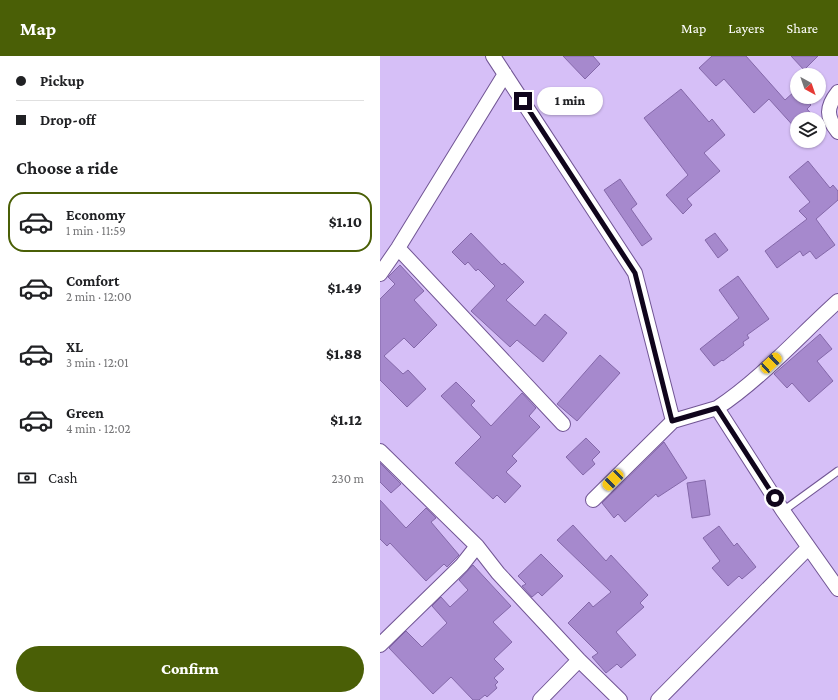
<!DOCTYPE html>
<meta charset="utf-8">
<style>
:root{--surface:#fff;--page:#f6f6f6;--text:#202124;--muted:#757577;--line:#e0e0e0;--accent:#4a5f06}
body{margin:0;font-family:"Crimson Pro",serif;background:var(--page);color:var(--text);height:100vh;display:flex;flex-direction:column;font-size:15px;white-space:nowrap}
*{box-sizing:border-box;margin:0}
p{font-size:13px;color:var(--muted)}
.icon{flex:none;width:22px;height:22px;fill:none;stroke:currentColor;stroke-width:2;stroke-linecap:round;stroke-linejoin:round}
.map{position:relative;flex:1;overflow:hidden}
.sheet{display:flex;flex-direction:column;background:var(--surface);width:380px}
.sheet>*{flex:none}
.guide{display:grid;align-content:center;height:88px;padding:0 16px;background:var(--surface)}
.needle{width:26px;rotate:140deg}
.tools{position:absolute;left:410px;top:12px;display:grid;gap:8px}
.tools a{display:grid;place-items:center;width:36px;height:36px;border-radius:50%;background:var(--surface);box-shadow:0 1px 3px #0004;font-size:20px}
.end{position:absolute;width:18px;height:18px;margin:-9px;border:5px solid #10051c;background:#fff;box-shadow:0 0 0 2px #fff}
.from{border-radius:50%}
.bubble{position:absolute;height:28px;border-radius:14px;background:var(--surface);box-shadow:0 1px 3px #0004;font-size:13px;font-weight:800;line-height:28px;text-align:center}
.car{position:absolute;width:12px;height:24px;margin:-12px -6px;border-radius:5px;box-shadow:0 0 3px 1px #0007;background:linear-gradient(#f5c518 24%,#345 0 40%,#f5c518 0 76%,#345 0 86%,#f5c518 0)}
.guide b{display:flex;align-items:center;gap:14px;height:38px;font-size:15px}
.guide b+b{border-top:1px solid var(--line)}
.guide i{width:10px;height:10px;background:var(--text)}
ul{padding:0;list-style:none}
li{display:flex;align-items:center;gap:12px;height:60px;margin:0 8px 6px;padding:0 8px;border:2px solid transparent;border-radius:16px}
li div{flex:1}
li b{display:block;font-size:15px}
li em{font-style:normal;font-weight:800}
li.active{border-color:var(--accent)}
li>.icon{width:36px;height:36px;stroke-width:1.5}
h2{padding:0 16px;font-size:18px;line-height:48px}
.pay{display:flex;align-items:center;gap:10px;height:44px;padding:0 16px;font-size:15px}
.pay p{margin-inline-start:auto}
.primary-button{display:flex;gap:8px;margin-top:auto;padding:8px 16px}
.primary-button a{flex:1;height:46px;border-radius:24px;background:var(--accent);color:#fff;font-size:16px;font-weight:800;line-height:46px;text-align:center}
header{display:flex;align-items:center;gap:24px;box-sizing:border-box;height:56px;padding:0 20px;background:var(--accent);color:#fff}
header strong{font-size:19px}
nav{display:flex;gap:22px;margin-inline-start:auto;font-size:14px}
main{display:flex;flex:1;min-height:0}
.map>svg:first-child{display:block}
.building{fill:#a689cd;stroke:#8468a9}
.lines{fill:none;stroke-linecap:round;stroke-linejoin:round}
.lane-casing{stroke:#715594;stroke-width:9}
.street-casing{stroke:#715594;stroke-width:16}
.lane{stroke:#fff;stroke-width:7}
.street{stroke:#fff;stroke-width:14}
.route{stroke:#10051c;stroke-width:5}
</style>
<header>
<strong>Map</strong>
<nav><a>Map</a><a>Layers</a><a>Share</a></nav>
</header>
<main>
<section class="sheet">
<div class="guide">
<b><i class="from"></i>Pickup</b>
<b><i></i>Drop-off</b>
</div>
<h2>Choose a ride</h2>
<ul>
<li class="active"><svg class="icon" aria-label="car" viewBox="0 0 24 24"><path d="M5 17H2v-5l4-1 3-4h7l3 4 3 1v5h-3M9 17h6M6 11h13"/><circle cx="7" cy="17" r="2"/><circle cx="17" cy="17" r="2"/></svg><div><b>Economy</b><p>1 min · 11:59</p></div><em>$1.10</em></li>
<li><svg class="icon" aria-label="car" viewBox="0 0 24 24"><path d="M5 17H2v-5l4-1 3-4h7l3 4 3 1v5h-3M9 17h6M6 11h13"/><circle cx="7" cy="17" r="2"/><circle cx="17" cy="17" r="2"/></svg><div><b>Comfort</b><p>2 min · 12:00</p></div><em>$1.49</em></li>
<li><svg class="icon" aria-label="car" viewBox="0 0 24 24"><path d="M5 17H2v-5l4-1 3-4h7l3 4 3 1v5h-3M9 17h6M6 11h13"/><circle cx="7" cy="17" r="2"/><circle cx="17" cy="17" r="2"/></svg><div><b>XL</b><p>3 min · 12:01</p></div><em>$1.88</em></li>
<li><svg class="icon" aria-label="car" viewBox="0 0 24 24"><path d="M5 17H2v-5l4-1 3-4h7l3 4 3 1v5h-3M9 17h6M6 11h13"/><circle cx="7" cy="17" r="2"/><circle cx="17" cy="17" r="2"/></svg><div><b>Green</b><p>4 min · 12:02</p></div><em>$1.12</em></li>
</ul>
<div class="pay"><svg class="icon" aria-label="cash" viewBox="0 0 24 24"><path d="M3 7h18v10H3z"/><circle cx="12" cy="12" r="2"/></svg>Cash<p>230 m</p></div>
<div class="primary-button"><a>Confirm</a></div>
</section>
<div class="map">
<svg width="458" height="644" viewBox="0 0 458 644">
<rect width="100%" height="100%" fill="#d6bff7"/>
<path class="building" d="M 183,0 L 213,0 L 220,8 L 205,23 Z
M 332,0 L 366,0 L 405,44 L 416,34 L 417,41 L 423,41 L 431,49 L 427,53 L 436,63 L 417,63 L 417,74 L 389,43 L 374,57 L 344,23 L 336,30 L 319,12 Z
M 411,0 L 438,0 L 424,14 Z
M 301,33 L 329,66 L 332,63 L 345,79 L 324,97 L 340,115 L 307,143 L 312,149 L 303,158 L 286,139 L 308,119 L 264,62 Z
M 428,105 L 450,132 L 453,129 L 458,135 L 458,144 L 436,163 L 455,189 L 436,203 L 430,195 L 423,200 L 420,195 L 397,212 L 385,195 L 427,163 L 419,155 L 430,146 L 409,121 Z
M 240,123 L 257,148 L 251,153 L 272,183 L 262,190 L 224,134 Z
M 91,177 L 122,209 L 124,207 L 144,226 L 126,244 L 155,270 L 165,258 L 187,277 L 163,306 L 137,284 L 130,291 L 91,255 L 115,230 L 98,213 L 96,215 L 88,206 L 85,209 L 72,196 Z
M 335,177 L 348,194 L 338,202 L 325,184 Z
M 20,209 L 44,235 L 34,244 L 57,269 L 34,292 L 24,282 L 4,300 L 23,318 L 28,314 L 46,333 L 27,351 L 0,324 L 0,243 L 15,228 L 8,221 Z
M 358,220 L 389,263 L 367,279 L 369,282 L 363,286 L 364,289 L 343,305 L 342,304 L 334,310 L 320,293 L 359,262 L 339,234 Z
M 440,278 L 452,293 L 437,305 L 453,325 L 429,346 L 412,327 L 407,332 L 394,318 Z
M 220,299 L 240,317 L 197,365 L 177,348 Z
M 76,326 L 95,345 L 91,349 L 111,370 L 142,337 L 156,352 L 149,360 L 160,371 L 132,400 L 137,405 L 126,416 L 141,430 L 125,447 L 117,439 L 113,443 L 75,407 L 101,381 L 61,340 Z
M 206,382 L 220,396 L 212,404 L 215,408 L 203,419 L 186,401 Z
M 284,386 L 307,422 L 278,441 L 276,438 L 245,466 L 238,458 L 234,462 L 222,447 Z
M 0,407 L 21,428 L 11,437 L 0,426 Z
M 325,424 L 330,459 L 312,462 L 307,427 Z
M 0,444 L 26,472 L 46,452 L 56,462 L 51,466 L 79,499 L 67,511 L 64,508 L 46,525 L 10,487 L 7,490 L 0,483 Z
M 193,469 L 226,505 L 231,499 L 268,539 L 260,547 L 264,551 L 236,576 L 256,599 L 241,612 L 237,608 L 226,617 L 212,601 L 218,597 L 188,567 L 209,546 L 213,551 L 231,536 L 177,484 Z
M 339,470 L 354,490 L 357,487 L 376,511 L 362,523 L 359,520 L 348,530 L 332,512 L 340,505 L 323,482 Z
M 161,498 L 183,520 L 162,540 L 158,536 L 152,541 L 142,530 L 146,528 L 138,520 Z
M 93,509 L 131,550 L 113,566 L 132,586 L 114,603 L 124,613 L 114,622 L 118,626 L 115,629 L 117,632 L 107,641 L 105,639 L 99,644 L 93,644 L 71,621 L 53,638 L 9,592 L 26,575 L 42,591 L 67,567 L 52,550 L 61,541 L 70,551 L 88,534 L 79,524 Z"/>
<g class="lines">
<defs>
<path id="lane" d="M 403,455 L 458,415"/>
<path id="street" d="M 113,0 L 255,217 L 293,365 L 337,352 L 403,455 L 458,533
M 458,36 C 446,51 446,61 458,76
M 18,192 L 183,368
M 0,218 L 18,192 L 125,18
M 337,352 C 381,323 419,280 458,245
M 0,395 L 97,490 L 118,517 L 199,604 L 240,644
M 213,444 L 293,365
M 0,589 L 82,509 L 97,490
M 160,644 L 199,604
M 278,644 L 428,492"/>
</defs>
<use href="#lane" class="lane-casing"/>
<use href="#street" class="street-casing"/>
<use href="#lane" class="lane"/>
<use href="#street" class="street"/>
</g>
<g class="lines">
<path class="route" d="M 143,45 L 255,217 L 292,365 L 337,352 L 395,442"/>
</g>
</svg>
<div class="tools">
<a><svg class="needle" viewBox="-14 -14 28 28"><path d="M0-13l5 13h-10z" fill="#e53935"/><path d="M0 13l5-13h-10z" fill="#757577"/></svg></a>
<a><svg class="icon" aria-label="layers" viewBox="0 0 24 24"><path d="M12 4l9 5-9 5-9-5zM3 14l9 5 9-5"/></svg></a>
</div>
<i class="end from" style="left:395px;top:442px"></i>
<i class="end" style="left:143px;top:45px"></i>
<div class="bubble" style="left:157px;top:31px;width:66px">1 min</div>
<i class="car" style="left:391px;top:307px;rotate:47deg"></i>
<i class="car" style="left:233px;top:424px;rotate:225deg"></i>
</div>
</main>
